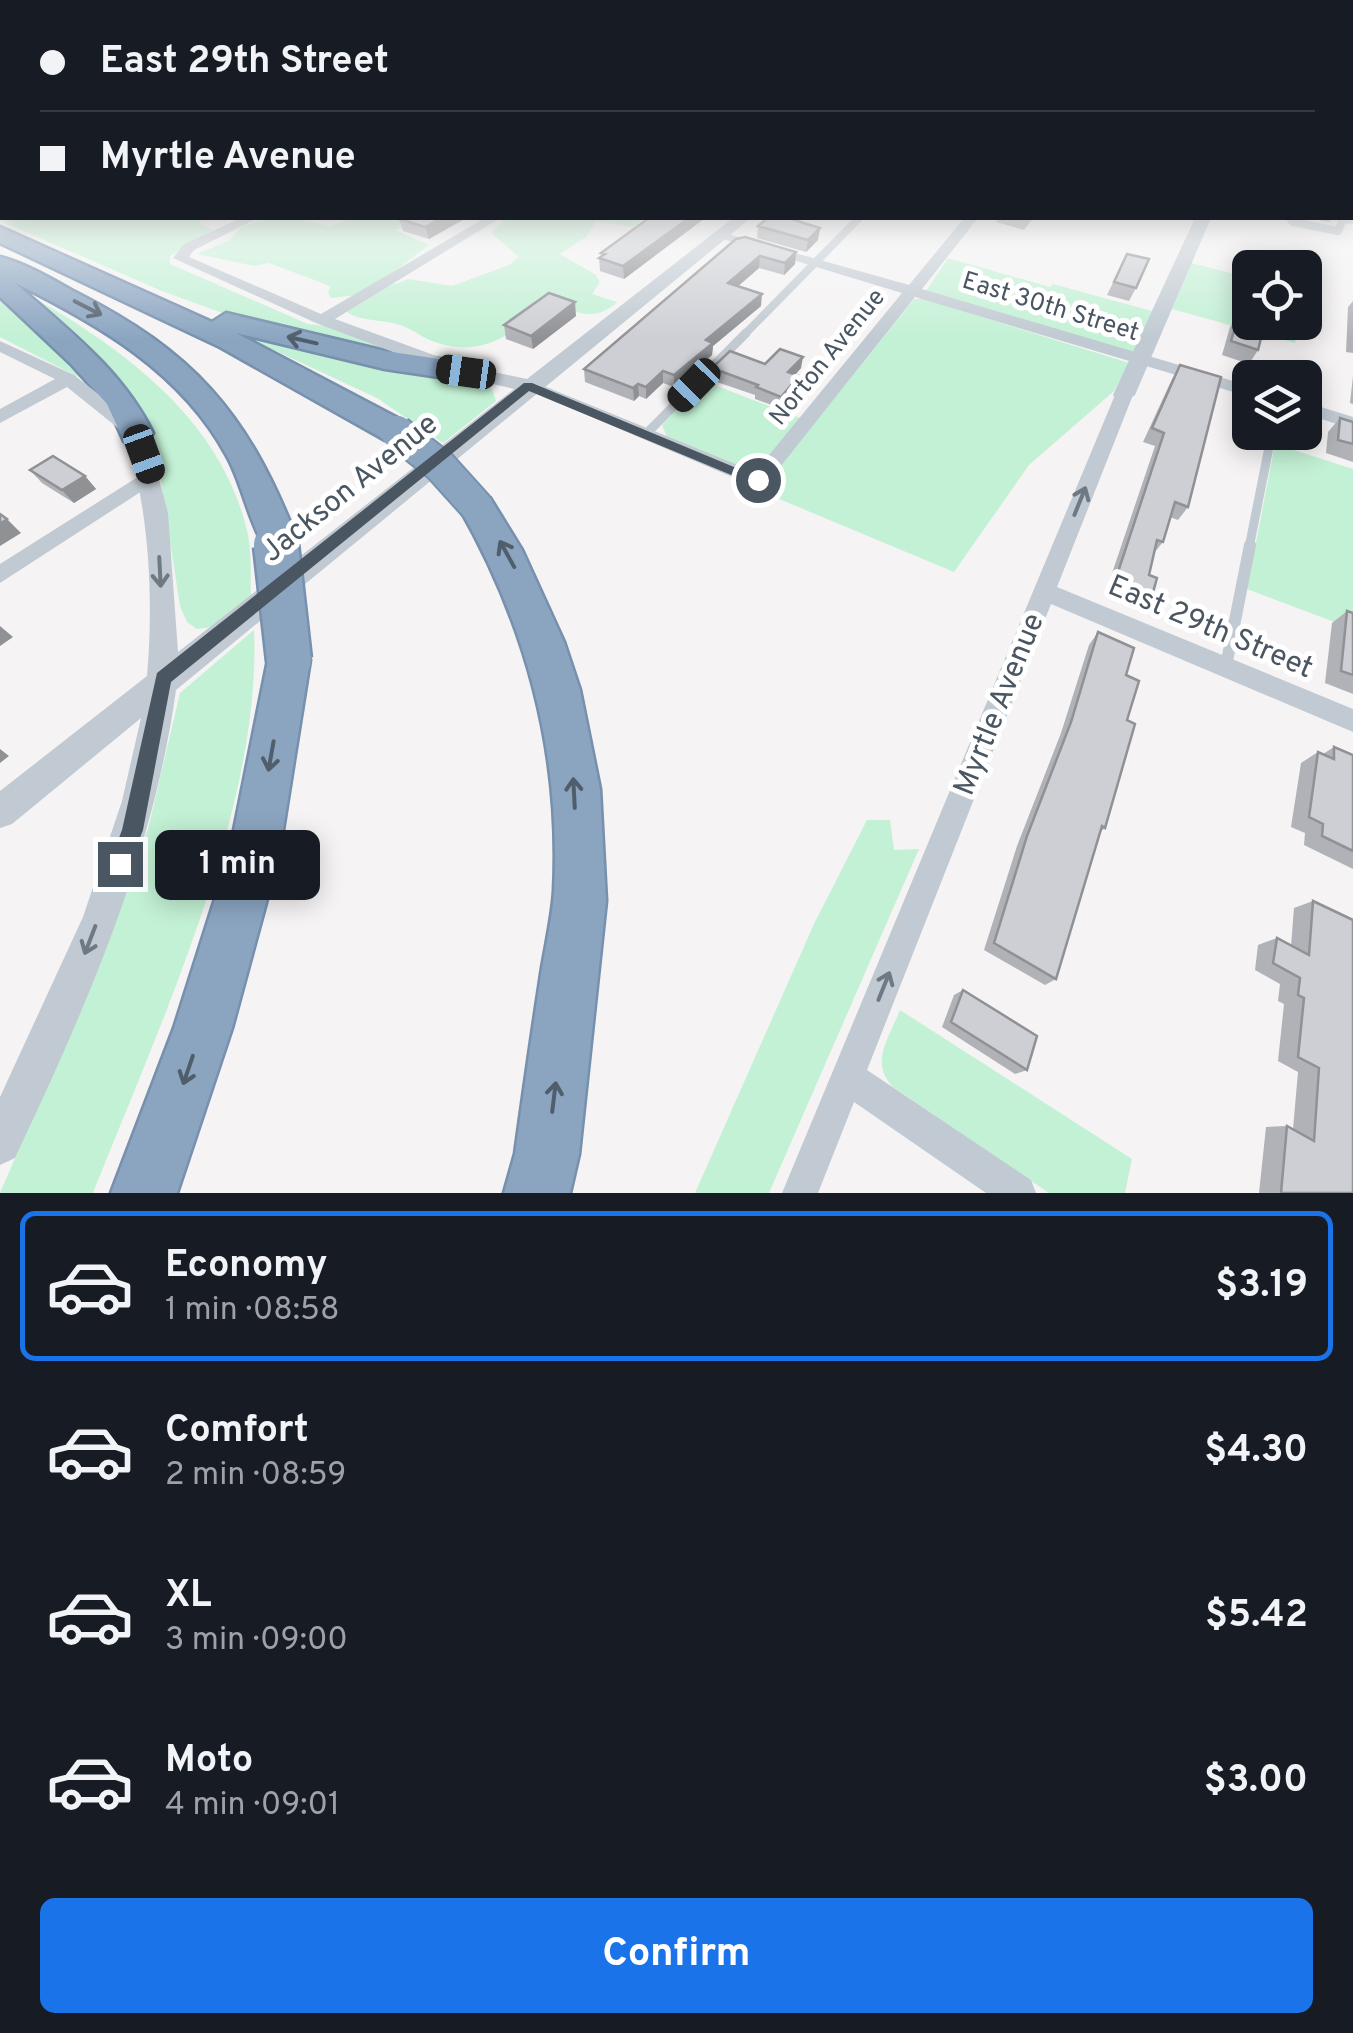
<!DOCTYPE html>
<meta charset="utf-8">
<style>
:root{--surface:#171b24;--page:#242831;--text:#f1f3f6;--muted:#9ea1a6;--line:#363941;--accent:#1a73e8}
body{margin:0;font-family:Overpass,sans-serif;background:var(--page);color:var(--text);height:100vh;display:flex;flex-direction:column;font-size:38px;white-space:nowrap}
*{box-sizing:border-box;margin:0}
p{font-size:32px;color:var(--muted)}
.icon{flex:none;width:55px;height:55px;fill:none;stroke:currentColor;stroke-width:2;stroke-linecap:round;stroke-linejoin:round}
.map{position:relative;height:1193px;overflow:hidden}
.drawer{display:flex;flex-direction:column;background:var(--surface);flex:1}
.drawer>*{flex:none}
.banner{position:absolute;left:0px;top:0px;width:1355px;height:220px;box-shadow:0 5px 25px #0003;display:grid;align-content:center;height:220px;padding:0 40px;background:var(--surface)}
.controls{position:absolute;left:1232px;top:250px;display:grid;gap:20px}
.controls a{display:grid;place-items:center;width:90px;height:90px;border-radius:15px;background:var(--surface);box-shadow:0 5px 25px #0003;font-size:50px}
.end{position:absolute;width:45px;height:45px;margin:-22px;border:12px solid #4a5661;background:#fff;box-shadow:0 0 0 5px #fff}
.from{border-radius:50%}
.bubble{position:absolute;height:70px;border-radius:15px;background:var(--surface);box-shadow:0 5px 25px #0003;font-size:32px;font-weight:700;line-height:70px;text-align:center}
.car{position:absolute;width:30px;height:60px;margin:-30px -15px;border-radius:12px;box-shadow:0 0 8px 2px #0007;background:linear-gradient(#222 24%,#8ab4d8 0 40%,#222 0 76%,#8ab4d8 0 86%,#222 0)}
.banner b{display:flex;align-items:center;gap:35px;height:95px;font-size:38px}
.banner b+b{border-top:2px solid var(--line)}
.banner i{width:25px;height:25px;background:var(--text)}
ul{padding:18px 0 0;list-style:none}
li{display:flex;align-items:center;gap:30px;height:150px;margin:0 20px 15px;padding:0 20px;border:5px solid transparent;border-radius:15px}
li div{flex:1}
li b{display:block;font-size:38px}
li em{font-style:normal;font-weight:700}
li.current{border-color:var(--accent)}
li>.icon{width:90px;height:90px;stroke-width:1.5}
.action{display:flex;gap:20px;margin-top:auto;padding:20px 40px}
.action a{flex:1;height:115px;border-radius:15px;background:var(--accent);color:#fff;font-size:40px;font-weight:700;line-height:115px;text-align:center}
.map>svg:first-child{display:block}
.green{fill:#c3f1d5}
.lines{fill:none;stroke-linecap:round;stroke-linejoin:round}
.motorway-casing{stroke:#7690ad;stroke-width:5}
.service-far2{stroke:#c1cad2;stroke-width:8}
.service-far1{stroke:#c1cad2;stroke-width:9}
.service{stroke:#c1cad2;stroke-width:12}
.minor{fill:#c1cad2;fill-rule:evenodd}
.tertiary{fill:#c1cad2;fill-rule:evenodd}
.secondary{fill:#c1cbd6;fill-rule:evenodd}
.motorway{fill:#8ba5c1;fill-rule:evenodd}
.motorway-bridge-far1-casing{stroke:#7690ad;stroke-width:36;stroke-linecap:butt}
.motorway-bridge-casing{stroke:#7690ad;stroke-width:49;stroke-linecap:butt}
.motorway-bridge-far1{stroke:#8ba5c1;stroke-width:32}
.motorway-bridge{stroke:#8ba5c1;stroke-width:44}
.wall{fill:#b0b2b7}
.shaded-wall{fill:#909195}
.building{fill:#cdcfd5;stroke:#909195;stroke-width:2.5}
.oneway{stroke:#505e6b}
.oneway2{stroke:#6e7983}
.route{fill:#4a5661}
.labels{text-anchor:middle;stroke-width:10;stroke-linejoin:round;paint-order:stroke}
.far-street-label{font-size:25px;fill:#4a5661;stroke:#fff}
.street-label{font-size:30px;fill:#4a5661;stroke:#fff}
</style>
<div class="map">
<svg width="1353" height="1193" viewBox="0 0 1353 1193">
<rect width="100%" height="100%" fill="#f5f3f3"/>
<path class="green" d="M 0,172 L 2,218 L 203,218 L 200,224 L 215,231 L 170,256 L 170,264 L 308,324 L 325,326 L 414,359 L 228,315 L 162,291 L 0,221 Z
M 266,218 L 296,218 L 329,226 L 354,218 L 418,218 L 395,230 L 429,245 L 380,282 L 396,284 L 408,279 L 452,286 L 509,265 L 519,257 L 491,233 L 507,218 L 642,219 L 632,227 L 596,221 L 586,237 L 560,254 L 596,275 L 600,282 L 592,294 L 617,302 C 596,322 579,313 555,304 C 512,329 488,360 435,342 C 422,338 413,329 400,325 C 382,319 362,322 347,312 L 358,295 L 331,298 L 328,293 L 330,287 L 325,284 L 269,263 L 254,266 L 197,254 L 228,241 L 243,226 Z
M 948,258 L 1050,287 L 1053,284 L 1152,311 L 1135,353 L 926,291 Z
M 1191,263 L 1250,278 L 1250,322 L 1299,323 L 1295,343 L 1172,309 Z
M 17,288 C 117,344 222,416 248,535 C 252,555 250,577 251,597 L 213,627 L 197,629 L 187,622 L 180,606 L 154,437 L 133,398 Z
M 914,299 L 924,299 L 1129,363 L 1114,391 L 1029,465 L 954,572 L 760,491 Z
M 0,300 L 63,353 L 105,400 L 84,380 L 0,337 Z
M 218,324 L 306,347 L 477,384 L 492,389 L 496,401 L 443,443 L 377,398 Z
M 704,381 L 800,418 L 762,464 L 743,468 L 667,437 L 662,425 Z
M 1275,444 L 1353,469 L 1353,629 L 1247,589 Z
M 254,630 C 262,808 158,1028 93,1193 L 0,1193 L 100,961 L 148,829 L 180,693 Z
M 867,820 L 890,820 L 894,850 L 919,849 L 769,1193 L 695,1193 L 814,924 Z
M 900,1010 L 1132,1159 L 1125,1193 L 1049,1193 L 893,1087 C 869,1062 889,1039 900,1010 Z"/>
<g class="lines">
<defs>
<path id="motorway" d="M 0,227 L 212,322 L 226,313 L 385,351 L 466,363 L 477,366 L 481,372 L 477,378 L 466,381 L 385,369 L 236,333 L 409,424 L 414,432 L 409,440 L 397,443 L 385,440 L 220,347 L 0,243 Z
M 0,257 C 27,264 53,280 77,293 C 193,352 246,412 294,532 L 288,542 L 275,546 L 262,542 C 247,515 242,483 227,456 C 182,372 98,324 15,283 C 67,329 122,370 153,433 L 148,441 L 136,444 L 124,441 L 107,404 L 72,365 L 0,297 Z
M 477,494 L 490,498 L 522,550 L 564,642 L 580,690 L 600,789 L 606,901 L 579,1154 L 570,1193 L 504,1193 L 515,1154 C 523,1096 531,1039 540,981 C 544,951 552,922 554,891 C 561,754 527,626 459,507 L 464,498 Z
M 289,642 L 304,647 L 310,660 L 279,855 L 232,1028 L 177,1193 L 111,1193 L 174,1028 L 229,855 L 268,660 L 274,647 Z"/>
</defs>
<use href="#motorway" class="motorway-casing"/>
<path class="service-far2" d="M 1290,218 L 1293,222 L 1338,231 L 1343,219 L 1353,220
M 744,335 L 859,218"/>
<path class="service-far1" d="M 646,434 L 746,333
M 1249,548 L 1272,432"/>
<path class="service" d="M 1226,666 L 1250,545"/>
<path class="minor" d="M 241,218 L 258,218 L 194,250 L 189,257 L 321,314 L 485,218 L 500,218 L 335,319 L 453,362 L 453,370 L 441,370 L 316,323 L 173,258 L 184,244 Z
M 964,218 L 978,218 L 922,289 L 1250,386 L 1250,397 L 915,297 L 765,486 L 758,488 L 519,386 L 522,382 L 534,382 L 755,472 L 902,293 L 717,237 L 717,231 L 909,285 Z
M 0,341 L 74,375 L 142,428 L 142,436 L 128,436 L 67,387 L 0,423 L 0,409 L 55,379 L 0,352 Z
M 1124,390 L 1133,395 L 1057,587 L 1353,709 L 1353,732 L 1051,604 L 867,1070 L 1031,1180 L 1036,1193 L 986,1193 L 854,1102 L 818,1193 L 782,1193 L 1115,395 Z
M 1305,402 L 1353,417 L 1353,429 L 1305,414 Z
M 152,468 L 162,475 L 159,480 L 0,583 L 0,564 Z"/>
<path class="tertiary" d="M 733,218 L 751,218 L 176,690 C 153,856 86,1007 15,1158 L 0,1165 L 0,1097 L 83,917 L 122,801 L 141,718 L 12,824 L 0,828 L 0,791 L 147,676 C 154,597 149,508 125,433 L 128,428 L 136,426 L 147,433 L 168,513 L 178,652 L 514,389 L 459,376 L 456,372 L 459,368 L 466,366 L 527,379 Z
M 1195,218 L 1211,218 L 1135,395 L 1124,402 L 1116,400 L 1113,395 Z"/>
<path class="secondary" d="M 1352,196 L 1353,196 L 1353,206 L 1352,206 Z"/>
<use href="#motorway" class="motorway"/>
<defs>
<path id="motorway-bridge-far1" d="M 397,432 L 440,466 L 477,507
M 275,532 L 277,548"/>
<path id="motorway-bridge" d="M 276,545 L 289,660"/>
</defs>
<use href="#motorway-bridge-far1" class="motorway-bridge-far1-casing"/>
<use href="#motorway-bridge" class="motorway-bridge-casing"/>
<use href="#motorway-bridge-far1" class="motorway-bridge-far1"/>
<use href="#motorway-bridge" class="motorway-bridge"/>
</g>
<path class="wall" d="M 466,218 L 429,239 L 403,231 L 399,219 Z
M 649,218 L 705,218 L 624,279 L 600,271 L 599,258 L 601,257 L 601,253 Z
M 998,218 L 1033,218 L 1024,230 L 996,222 Z
M 1309,218 L 1332,218 L 1329,222 Z
M 758,226 L 818,240 L 806,252 L 757,238 Z
M 736,239 L 796,252 L 795,264 L 784,275 L 759,268 L 738,286 L 761,306 L 713,346 L 712,355 L 674,387 L 663,383 L 646,399 L 639,396 L 634,401 L 585,382 L 584,369 Z
M 1127,254 L 1136,288 L 1129,301 L 1107,295 Z
M 1353,301 L 1353,353 L 1346,352 L 1348,307 Z
M 1239,314 L 1258,350 L 1249,364 L 1222,355 L 1230,327 Z
M 576,316 L 533,349 L 506,339 L 504,325 Z
M 765,364 L 801,368 L 795,375 L 799,376 L 797,387 L 780,408 L 755,399 L 755,395 L 711,380 L 712,368 Z
M 1180,365 L 1188,507 L 1178,520 L 1170,517 L 1163,542 L 1154,553 L 1149,575 L 1152,596 L 1141,609 L 1105,594 L 1155,446 L 1143,442 L 1172,379 Z
M 1353,376 L 1353,404 L 1350,403 Z
M 1340,418 L 1353,422 L 1353,462 L 1326,453 L 1328,432 Z
M 30,470 L 85,476 L 96,489 L 74,503 L 42,483 Z
M 1347,611 L 1353,613 L 1353,694 L 1325,683 L 1332,623 Z
M 1098,632 L 1126,675 L 1127,720 L 1105,828 L 1100,832 L 1056,979 L 1045,985 L 984,950 L 1017,846 L 1061,733 L 1089,645 Z
M 1334,747 L 1353,755 L 1353,869 L 1304,845 L 1305,833 L 1291,827 L 1301,763 L 1318,752 L 1323,754 Z
M 1313,901 L 1353,1193 L 1259,1193 L 1266,1127 L 1287,1126 L 1293,1129 L 1298,1072 L 1278,1061 L 1284,1004 L 1278,1001 L 1280,984 L 1255,970 L 1258,945 L 1277,938 L 1291,946 L 1294,908 Z
M 963,990 L 1027,1070 L 1015,1074 L 942,1027 L 954,995 Z"/>
<path class="shaded-wall" d="M 442,218 L 466,218 L 429,239 L 425,227 Z
M 689,218 L 705,218 L 624,279 L 623,266 Z
M 820,228 L 818,240 L 806,252 L 808,240 Z
M 796,252 L 795,264 L 784,275 L 785,263 Z
M 760,256 L 759,268 L 728,295 L 728,283 Z
M 762,294 L 761,306 L 713,346 L 712,355 L 674,387 L 674,375 L 706,340 Z
M 575,302 L 576,316 L 533,349 L 531,336 Z
M 803,357 L 801,368 L 787,384 L 788,372 Z
M 663,371 L 663,383 L 646,399 L 646,387 Z
M 799,376 L 797,387 L 780,408 L 781,397 Z
M 638,384 L 639,396 L 634,401 L 633,388 Z
M 85,476 L 96,489 L 74,503 L 62,490 Z
M 7,519 L 21,533 L 0,546 L 0,524 Z
M 0,626 L 13,637 L 0,646 Z
M 0,749 L 9,756 L 0,763 Z"/>
<path class="building" d="M 402,218 L 442,218 L 425,227 L 399,219 Z
M 649,218 L 689,218 L 623,266 L 599,258 L 605,254 L 601,253 Z
M 768,218 L 788,218 L 820,228 L 808,240 L 758,226 Z
M 745,237 L 796,252 L 785,263 L 760,256 L 728,283 L 762,294 L 706,340 L 713,343 L 674,375 L 663,371 L 646,387 L 638,384 L 633,388 L 584,369 L 736,239 Z
M 1127,254 L 1149,259 L 1136,288 L 1114,282 Z
M 549,293 L 575,302 L 531,336 L 504,325 Z
M 1239,314 L 1250,317 L 1250,322 L 1265,322 L 1258,350 L 1231,341 Z
M 780,349 L 803,357 L 788,372 L 799,376 L 781,397 L 756,387 L 758,385 L 712,368 L 730,351 L 765,364 Z
M 1180,365 L 1221,377 L 1188,507 L 1175,502 L 1163,542 L 1157,540 L 1149,575 L 1157,578 L 1152,596 L 1115,581 L 1164,433 L 1152,428 Z
M 1340,418 L 1353,422 L 1353,444 L 1338,440 Z
M 53,456 L 85,476 L 62,490 L 30,470 Z
M 0,514 L 7,519 L 0,524 Z
M 1347,611 L 1353,613 L 1353,675 L 1341,671 Z
M 1098,632 L 1134,648 L 1126,675 L 1139,681 L 1127,720 L 1135,724 L 1105,828 L 1102,826 L 1056,979 L 994,943 L 1027,836 L 1071,722 Z
M 1334,747 L 1353,755 L 1353,851 L 1322,836 L 1323,824 L 1309,817 L 1318,752 L 1334,759 Z
M 1313,901 L 1353,920 L 1353,1193 L 1281,1193 L 1287,1126 L 1314,1141 L 1319,1068 L 1298,1057 L 1304,998 L 1298,995 L 1300,978 L 1273,963 L 1277,938 L 1309,955 Z
M 963,990 L 1037,1036 L 1027,1070 L 951,1022 Z"/>
<defs><path id="oneway-shaft" d="M-6 0H5M1.5-3L5.5 0L1.5 3" fill="none" stroke-width="1.6" stroke-linecap="round" stroke-linejoin="round" transform="scale(2.5)"/></defs>
<g class="oneway">
<use href="#oneway-shaft" transform="translate(88 308) rotate(27)"/>
<use href="#oneway-shaft" transform="translate(302 340) rotate(-167)"/>
<use href="#oneway-shaft" transform="translate(507 554) rotate(-119)"/>
<use href="#oneway-shaft" transform="translate(271 756) rotate(100)"/>
<use href="#oneway-shaft" transform="translate(574 793) rotate(-93)"/>
<use href="#oneway-shaft" transform="translate(188 1070) rotate(109)"/>
<use href="#oneway-shaft" transform="translate(554 1097) rotate(-83)"/>
</g>
<g class="oneway2">
<use href="#oneway-shaft" transform="translate(1080 501) rotate(-68)"/>
<use href="#oneway-shaft" transform="translate(160 572) rotate(87)"/>
<use href="#oneway-shaft" transform="translate(90 940) rotate(111)"/>
<use href="#oneway-shaft" transform="translate(884 986) rotate(-68)"/>
</g>
<linearGradient id="sky" x2="0" y2="1"><stop stop-color="#85c3ea"/><stop offset="0.51" stop-color="#fafafa"/><stop offset="1" stop-color="#fafafa" stop-opacity="0"/></linearGradient>
<rect width="1353" height="339" fill="url(#sky)"/>
<path class="route" d="M 524,383 L 532,383 L 765,480 L 753,484 L 529,391 L 171,682 L 143,830 L 127,871 L 120,874 L 112,871 L 109,864 L 122,830 L 157,673 Z"/>
<g class="labels">
<g class="far-street-label">
<text transform="translate(1051 305) rotate(17)" y="9">East 30th Street</text>
<text transform="translate(826 356) rotate(-51)" y="9">Norton Avenue</text>
</g>
<g class="street-label">
<text transform="translate(349 487) rotate(-39)" y="10">Jackson Avenue</text>
<text transform="translate(1211 626) rotate(23)" y="10">East 29th Street</text>
<text transform="translate(998 704) rotate(-68)" y="10">Myrtle Avenue</text>
</g>
</g>
</svg>
<div class="controls">
<a><svg class="icon" aria-label="locate" viewBox="0 0 24 24"><circle cx="12" cy="12" r="6"/><path d="M12 2v4M12 18v4M2 12h4M18 12h4"/></svg></a>
<a><svg class="icon" aria-label="layers" viewBox="0 0 24 24"><path d="M12 4l9 5-9 5-9-5zM3 14l9 5 9-5"/></svg></a>
</div>
<i class="end from" style="left:758px;top:480px"></i>
<i class="end" style="left:120px;top:864px"></i>
<div class="bubble" style="left:155px;top:830px;width:165px">1 min</div>
<i class="car" style="left:466px;top:372px;rotate:278deg"></i>
<i class="car" style="left:694px;top:385px;rotate:224deg"></i>
<i class="car" style="left:144px;top:454px;rotate:160deg"></i>
<div class="banner">
<b><i class="from"></i>East 29th Street</b>
<b><i></i>Myrtle Avenue</b>
</div>
</div>
<section class="drawer">
<ul>
<li class="current"><svg class="icon" aria-label="car" viewBox="0 0 24 24"><path d="M5 17H2v-5l4-1 3-4h7l3 4 3 1v5h-3M9 17h6M6 11h13"/><circle cx="7" cy="17" r="2"/><circle cx="17" cy="17" r="2"/></svg><div><b>Economy</b><p>1 min · 08:58</p></div><em>$3.19</em></li>
<li><svg class="icon" aria-label="car" viewBox="0 0 24 24"><path d="M5 17H2v-5l4-1 3-4h7l3 4 3 1v5h-3M9 17h6M6 11h13"/><circle cx="7" cy="17" r="2"/><circle cx="17" cy="17" r="2"/></svg><div><b>Comfort</b><p>2 min · 08:59</p></div><em>$4.30</em></li>
<li><svg class="icon" aria-label="car" viewBox="0 0 24 24"><path d="M5 17H2v-5l4-1 3-4h7l3 4 3 1v5h-3M9 17h6M6 11h13"/><circle cx="7" cy="17" r="2"/><circle cx="17" cy="17" r="2"/></svg><div><b>XL</b><p>3 min · 09:00</p></div><em>$5.42</em></li>
<li><svg class="icon" aria-label="car" viewBox="0 0 24 24"><path d="M5 17H2v-5l4-1 3-4h7l3 4 3 1v5h-3M9 17h6M6 11h13"/><circle cx="7" cy="17" r="2"/><circle cx="17" cy="17" r="2"/></svg><div><b>Moto</b><p>4 min · 09:01</p></div><em>$3.00</em></li>
</ul>
<div class="action"><a>Confirm</a></div>
</section>
